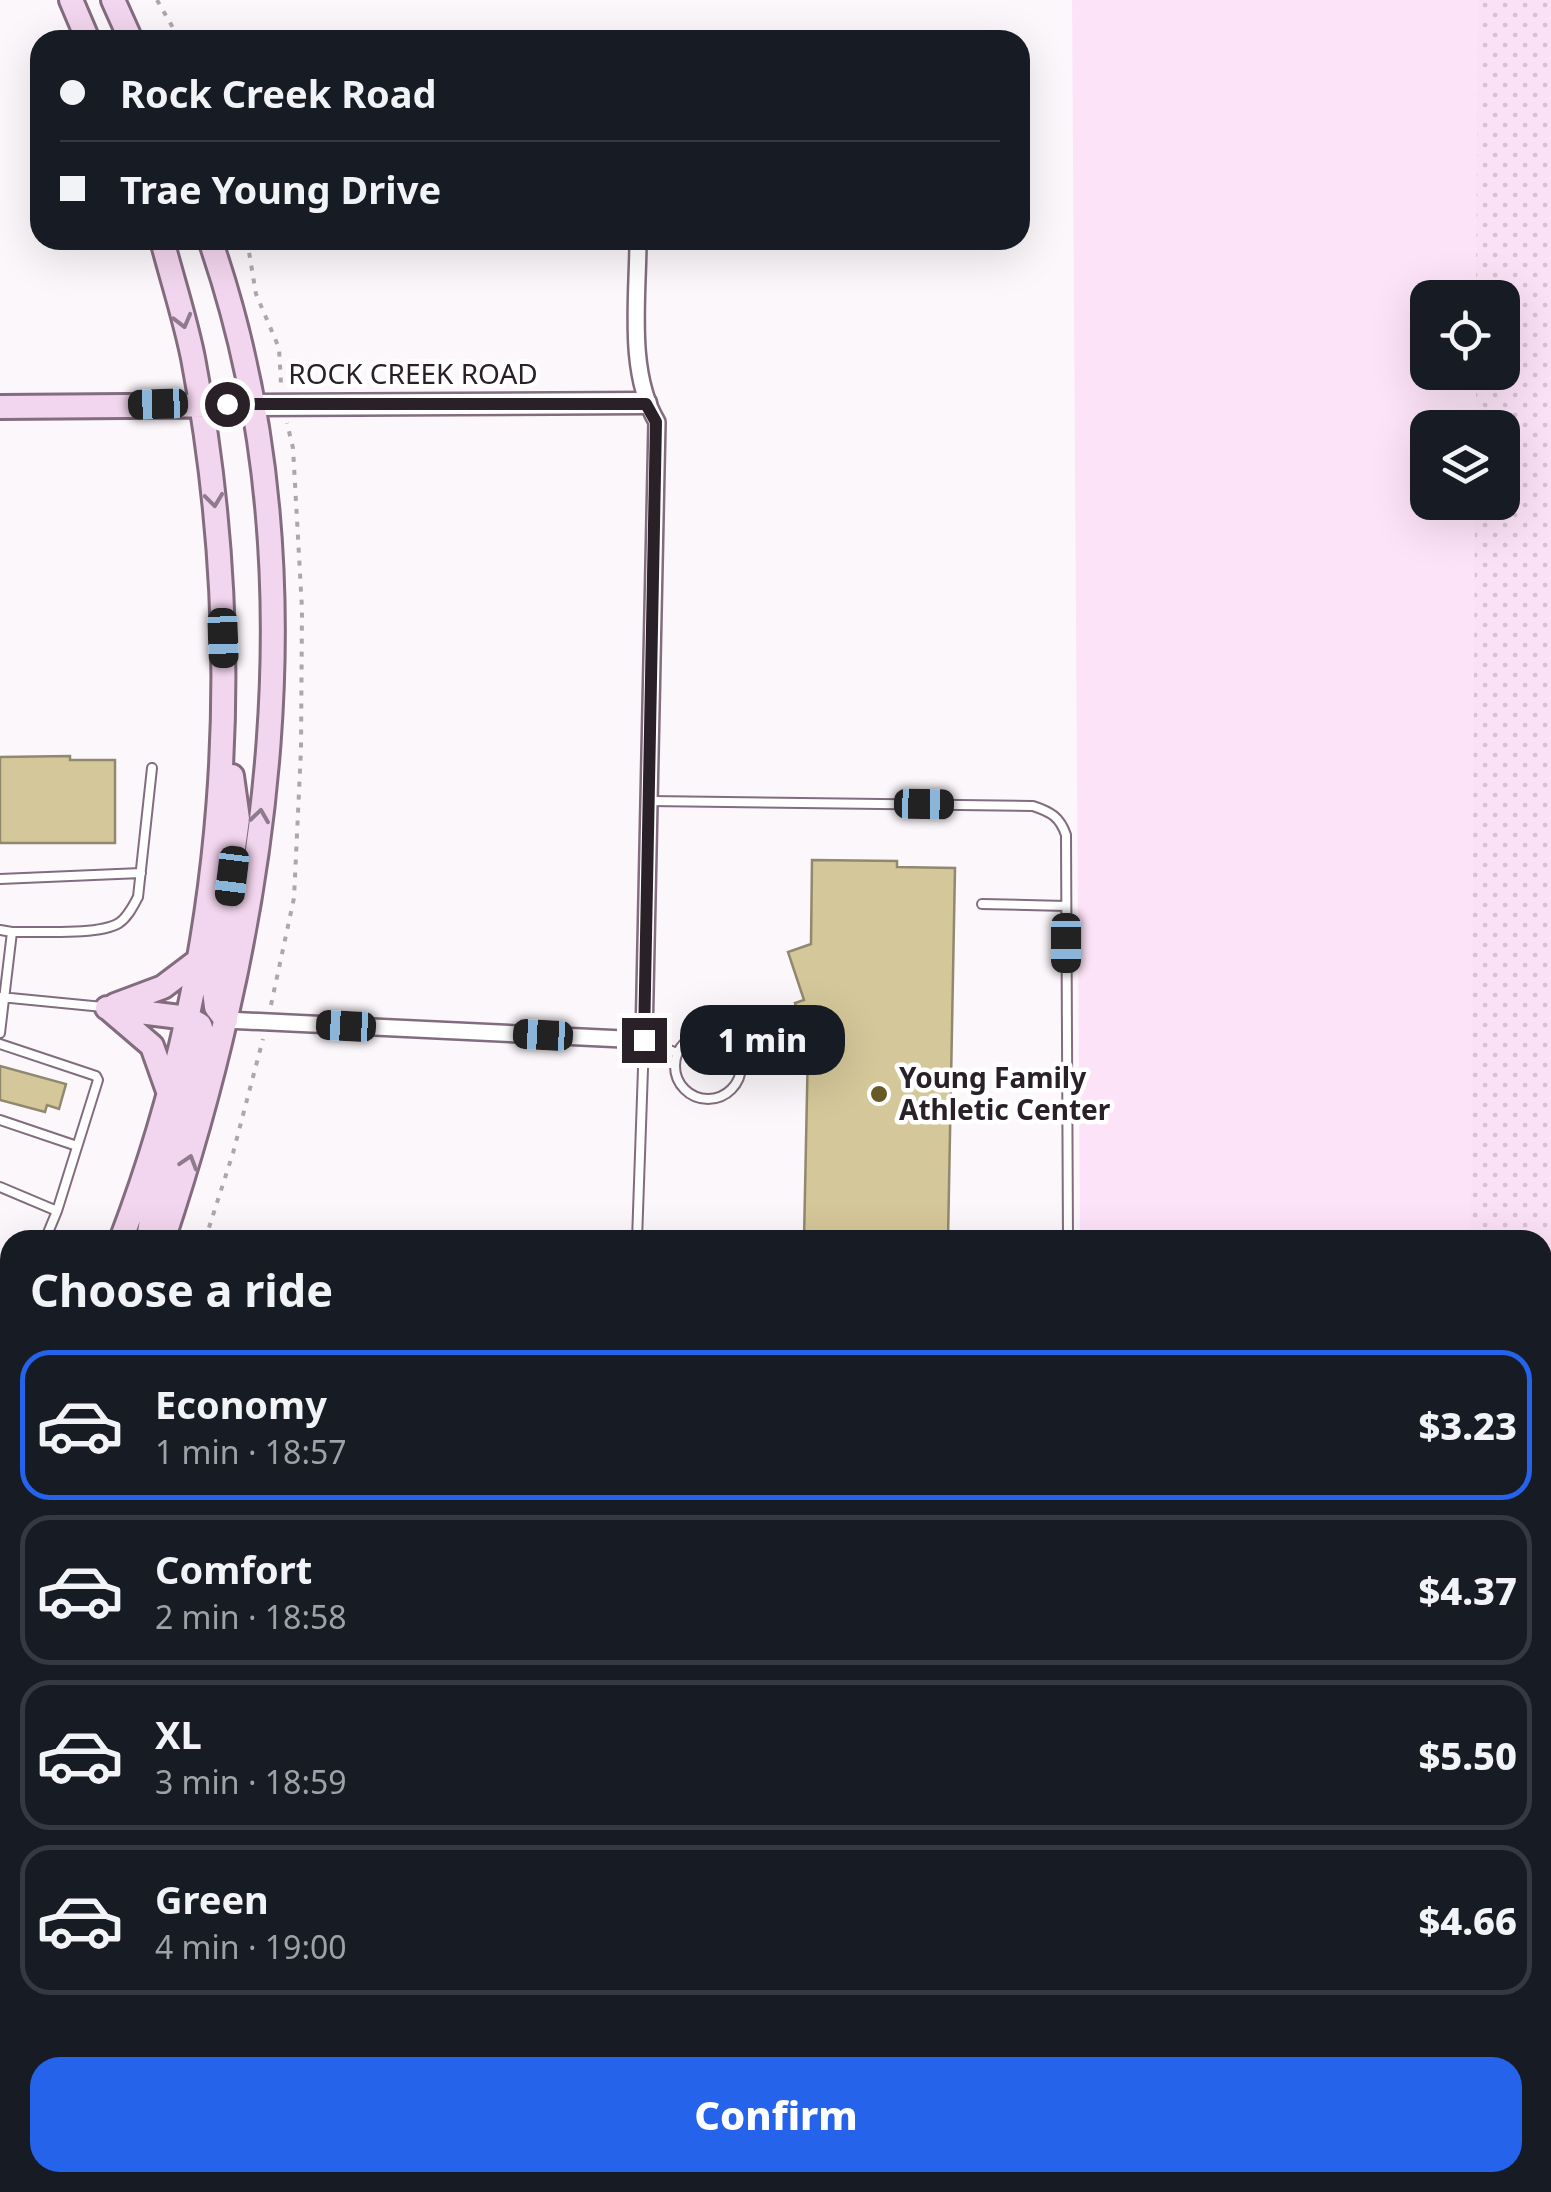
<!DOCTYPE html>
<meta charset="utf-8">
<style>
:root{--surface:#171b24;--page:#242831;--text:#f1f3f6;--muted:#9ea1a6;--line:#363941;--accent:#2563eb}
body{margin:0;font-family:"Noto Sans",sans-serif;background:var(--page);color:var(--text);height:100vh;display:flex;flex-direction:column;font-size:38px;white-space:nowrap}
*{box-sizing:border-box;margin:0}
p{font-size:32px;color:var(--muted)}
.icon{flex:none;width:55px;height:55px;fill:none;stroke:currentColor;stroke-width:2;stroke-linecap:round;stroke-linejoin:round}
.map{position:relative;flex:1;overflow:hidden}
.drawer{position:absolute;left:0px;top:1230px;width:1552px;height:962px;display:flex;flex-direction:column;background:var(--surface);border-radius:30px 30px 0 0;box-shadow:0 10px 40px #0002}
.drawer>*{flex:none}
.top-card{position:absolute;left:30px;top:30px;width:1000px;height:220px;border-radius:30px;box-shadow:0 10px 40px #0002;display:grid;align-content:center;height:220px;padding:0 30px;background:var(--surface)}
.controls{position:absolute;left:1410px;top:280px;display:grid;gap:20px}
.controls a{display:grid;place-items:center;width:110px;height:110px;border-radius:20px;background:var(--surface);box-shadow:0 10px 40px #0002;font-size:50px}
.end{position:absolute;width:45px;height:45px;margin:-22px;border:12px solid #2a2128;background:#fff;box-shadow:0 0 0 5px #fff}
.from{border-radius:50%}
.bubble{position:absolute;height:70px;border-radius:30px;background:var(--surface);box-shadow:0 10px 40px #0002;font-size:32px;font-weight:800;line-height:70px;text-align:center}
.car{position:absolute;width:30px;height:60px;margin:-30px -15px;border-radius:12px;box-shadow:0 0 8px 2px #0007;background:linear-gradient(#222 24%,#8ab4d8 0 40%,#222 0 76%,#8ab4d8 0 86%,#222 0)}
.top-card b{display:flex;align-items:center;gap:35px;height:95px;font-size:38px}
.top-card b+b{border-top:2px solid var(--line)}
.top-card i{width:25px;height:25px;background:var(--text)}
ul{padding:0;list-style:none}
li{display:flex;align-items:center;gap:30px;height:150px;margin:0 20px 15px;padding:0 10px;border:5px solid var(--line);border-radius:30px}
li div{flex:1}
li b{display:block;font-size:38px}
li em{font-style:normal;font-weight:800}
li.on{border-color:var(--accent)}
li>.icon{width:90px;height:90px;stroke-width:1.5}
h2{padding:0 30px;font-size:45px;line-height:120px}
.cta{display:flex;gap:20px;margin-top:auto;padding:20px 30px}
.cta a{flex:1;height:115px;border-radius:30px;background:var(--accent);color:#fff;font-size:40px;font-weight:800;line-height:115px;text-align:center}
.map>svg:first-child{display:block}
.built{fill:#fde3f8;fill-rule:evenodd}
.grass{fill:url(#grass-dots)}
.building{fill:#d4c799;stroke:#90896f;stroke-width:2.5}
.lines{fill:none;stroke-linecap:round;stroke-linejoin:round}
.service-casing{stroke:#826c7e;stroke-width:12}
.minor-casing{stroke:#826c7e;stroke-width:20}
.tertiary-casing{stroke:#826c7e;stroke-width:25}
.secondary-casing{stroke:#826c7e;stroke-width:28}
.path{stroke:#ada7ac;stroke-width:4;stroke-dasharray:5 8;stroke-linecap:butt}
.service{stroke:#fff;stroke-width:8}
.minor{stroke:#fff;stroke-width:15}
.tertiary{stroke:#fff;stroke-width:20}
.secondary{stroke:#f2d5ee;stroke-width:22}
.oneway{stroke:#8e7b8b}
.route{stroke:#2a2128;stroke-width:12}
.poi-dot{fill:#685a27;stroke:#fff;stroke-width:4}
.labels{text-anchor:middle;stroke-width:9;stroke-linejoin:round;paint-order:stroke}
.street-label{font-size:28px;fill:#2a2128;stroke:#fff}
.poi-label{font-size:28px;font-weight:bold;fill:#2a2128;stroke:#fff;text-anchor:start}
</style>
<div class="map">
<svg width="1551" height="2192" viewBox="0 0 1551 2192">
<defs>
<pattern id="grass-dots" width="8" height="8" patternUnits="userSpaceOnUse" patternTransform="scale(2.5)"><rect width="8" height="8" fill="#fbe1f6"/><path d="M2 2h.1M6 6h.1" fill="none" stroke="#d7c1d3" stroke-width="1.8" stroke-linecap="round"/></pattern>
</defs>
<rect width="100%" height="100%" fill="#fcf7fb"/>
<path class="built" d="M 1072,0 L 1551,0 L 1551,2192 L 1087,2192 L 1087,2182 L 1542,2182 L 1542,1240 L 1080,1240 ZM 1428,298 L 1502,298 L 1502,372 L 1428,372 ZM 1428,428 L 1502,428 L 1502,502 L 1428,502 Z
M 10,1575 L 10,1810 L 0,1805 L 0,1590 Z
M 10,1982 L 10,2081 L 0,2077 L 0,2007 Z
M 283,2183 L 1038,2183 L 1037,2192 L 308,2192 Z"/>
<path class="grass" d="M 1478,0 L 1551,0 L 1551,2192 L 1465,2192 L 1465,2183 L 1542,2182 L 1542,1240 L 1471,1240 L 1475,503 L 1502,502 L 1502,428 L 1476,427 L 1476,373 L 1502,372 L 1502,298 L 1476,297 Z"/>
<path class="building" d="M 70,756 L 70,760 L 115,760 L 115,843 L 0,843 L 0,757 Z
M 812,860 L 897,861 L 897,867 L 955,868 L 948,1240 L 804,1240 L 808,1045 L 795,1003 L 804,1000 L 788,952 L 811,944 Z
M 0,1066 L 66,1084 L 59,1109 L 47,1105 L 45,1112 L 0,1100 Z"/>
<g class="lines">
<defs>
<path id="service" d="M 650,801 L 1033,806 C 1051,812 1060,817 1066,835 L 1068,1240
M 0,879 L 141,873
M 982,904 L 1066,906
M 0,930 L 12,932 L 0,1033
M 12,932 C 38,931 97,936 119,923 C 128,917 133,906 138,897 L 152,768
M 0,997 L 103,1007
M675 1066a33 33 0 1 1 66 0a33 33 0 1 1-66 0Z
M 0,1044 L 96,1076 L 98,1080 L 57,1211
M 0,1120 L 77,1146
M 0,1187 L 57,1211 L 45,1240
M 637,1240 L 644,1040 L 677,1053
M 0,1347 L 10,1327
M 0,1870 L 10,1876
M 0,2069 L 10,2073
M 292,2182 L 316,2192
M 401,2182 L 426,2192
M 865,2182 L 866,2192
M 978,2182 L 978,2192
M 700,2192 L 703,2182
M 803,2192 L 805,2182
M 831,2192 L 834,2182"/>
<path id="minor" d="M 226,1020 L 644,1040 L 657,422 C 627,372 638,297 638,240"/>
<path id="tertiary" d="M 253,405 L 646,403
M 0,1788 L 10,1792
M 0,1975 L 10,1951
M 327,2192 L 331,2182"/>
<path id="secondary" d="M 71,0 L 88,40
M 113,0 L 131,40
M 0,407 L 253,405
M 115,1005 L 163,987 L 200,959
M 107,1008 L 188,1018 L 200,1025 L 203,1034 L 152,1213 L 148,1240
M 110,1010 L 152,1046 L 168,1091
M 226,1020 L 216,1007 L 214,991 L 238,819 L 232,776
M 121,1240 C 229,958 249,653 193,358 C 185,318 172,279 162,240
M 163,1240 C 269,922 323,564 210,240
M 0,1489 L 10,1472
M 0,1562 L 10,1546"/>
</defs>
<use href="#service" class="service-casing"/>
<use href="#minor" class="minor-casing"/>
<use href="#tertiary" class="tertiary-casing"/>
<use href="#secondary" class="secondary-casing"/>
<path class="path" d="M 157,0 L 180,40
M 247,240 L 256,294 L 279,348 L 281,384
M 271,1005 L 294,898 L 301,749 L 302,609 L 293,448 L 287,423
M 205,1240 L 233,1153 L 263,1039
M 0,1637 L 10,1619"/>
<use href="#service" class="service"/>
<use href="#minor" class="minor"/>
<use href="#tertiary" class="tertiary"/>
<use href="#secondary" class="secondary"/>
</g>
<defs><path id="oneway-chevron" d="M-2-3.5L2.5 0L-2 3.5" fill="none" stroke-width="1.6" stroke-linecap="round" stroke-linejoin="round" transform="scale(2.5)"/></defs>
<g class="oneway">
<use href="#oneway-chevron" transform="translate(183 321) rotate(75)"/>
<use href="#oneway-chevron" transform="translate(214 500) rotate(83)"/>
<use href="#oneway-chevron" transform="translate(260 816) rotate(-82)"/>
<use href="#oneway-chevron" transform="translate(189 1162) rotate(-73)"/>
</g>
<g class="lines">
<path class="route" d="M 227,404 L 646,404 L 656,422 L 644,1040"/>
</g>
<circle class="poi-dot" cx="879" cy="1094" r="10"/>
<g class="labels">
<g class="street-label">
<text x="413" y="384">ROCK CREEK ROAD</text>
</g>
<g class="poi-label">
<text x="899" y="1088">Young Family<tspan x="899" dy="32">Athletic Center</tspan></text>
</g>
</g>
</svg>
<div class="controls">
<a><svg class="icon" aria-label="locate" viewBox="0 0 24 24"><circle cx="12" cy="12" r="6"/><path d="M12 2v4M12 18v4M2 12h4M18 12h4"/></svg></a>
<a><svg class="icon" aria-label="layers" viewBox="0 0 24 24"><path d="M12 4l9 5-9 5-9-5zM3 14l9 5 9-5"/></svg></a>
</div>
<i class="end from" style="left:227px;top:404px"></i>
<i class="end" style="left:644px;top:1040px"></i>
<div class="bubble" style="left:680px;top:1005px;width:165px">1 min</div>
<i class="car" style="left:158px;top:404px;rotate:268deg"></i>
<i class="car" style="left:223px;top:638px;rotate:178deg"></i>
<i class="car" style="left:924px;top:804px;rotate:91deg"></i>
<i class="car" style="left:232px;top:876px;rotate:187deg"></i>
<i class="car" style="left:1066px;top:943px;rotate:180deg"></i>
<i class="car" style="left:346px;top:1026px;rotate:273deg"></i>
<i class="car" style="left:543px;top:1035px;rotate:273deg"></i>
<div class="top-card">
<b><i class="from"></i>Rock Creek Road</b>
<b><i></i>Trae Young Drive</b>
</div>
<section class="drawer">
<h2>Choose a ride</h2>
<ul>
<li class="on"><svg class="icon" aria-label="car" viewBox="0 0 24 24"><path d="M5 17H2v-5l4-1 3-4h7l3 4 3 1v5h-3M9 17h6M6 11h13"/><circle cx="7" cy="17" r="2"/><circle cx="17" cy="17" r="2"/></svg><div><b>Economy</b><p>1 min · 18:57</p></div><em>$3.23</em></li>
<li><svg class="icon" aria-label="car" viewBox="0 0 24 24"><path d="M5 17H2v-5l4-1 3-4h7l3 4 3 1v5h-3M9 17h6M6 11h13"/><circle cx="7" cy="17" r="2"/><circle cx="17" cy="17" r="2"/></svg><div><b>Comfort</b><p>2 min · 18:58</p></div><em>$4.37</em></li>
<li><svg class="icon" aria-label="car" viewBox="0 0 24 24"><path d="M5 17H2v-5l4-1 3-4h7l3 4 3 1v5h-3M9 17h6M6 11h13"/><circle cx="7" cy="17" r="2"/><circle cx="17" cy="17" r="2"/></svg><div><b>XL</b><p>3 min · 18:59</p></div><em>$5.50</em></li>
<li><svg class="icon" aria-label="car" viewBox="0 0 24 24"><path d="M5 17H2v-5l4-1 3-4h7l3 4 3 1v5h-3M9 17h6M6 11h13"/><circle cx="7" cy="17" r="2"/><circle cx="17" cy="17" r="2"/></svg><div><b>Green</b><p>4 min · 19:00</p></div><em>$4.66</em></li>
</ul>
<div class="cta"><a>Confirm</a></div>
</section>
</div>
